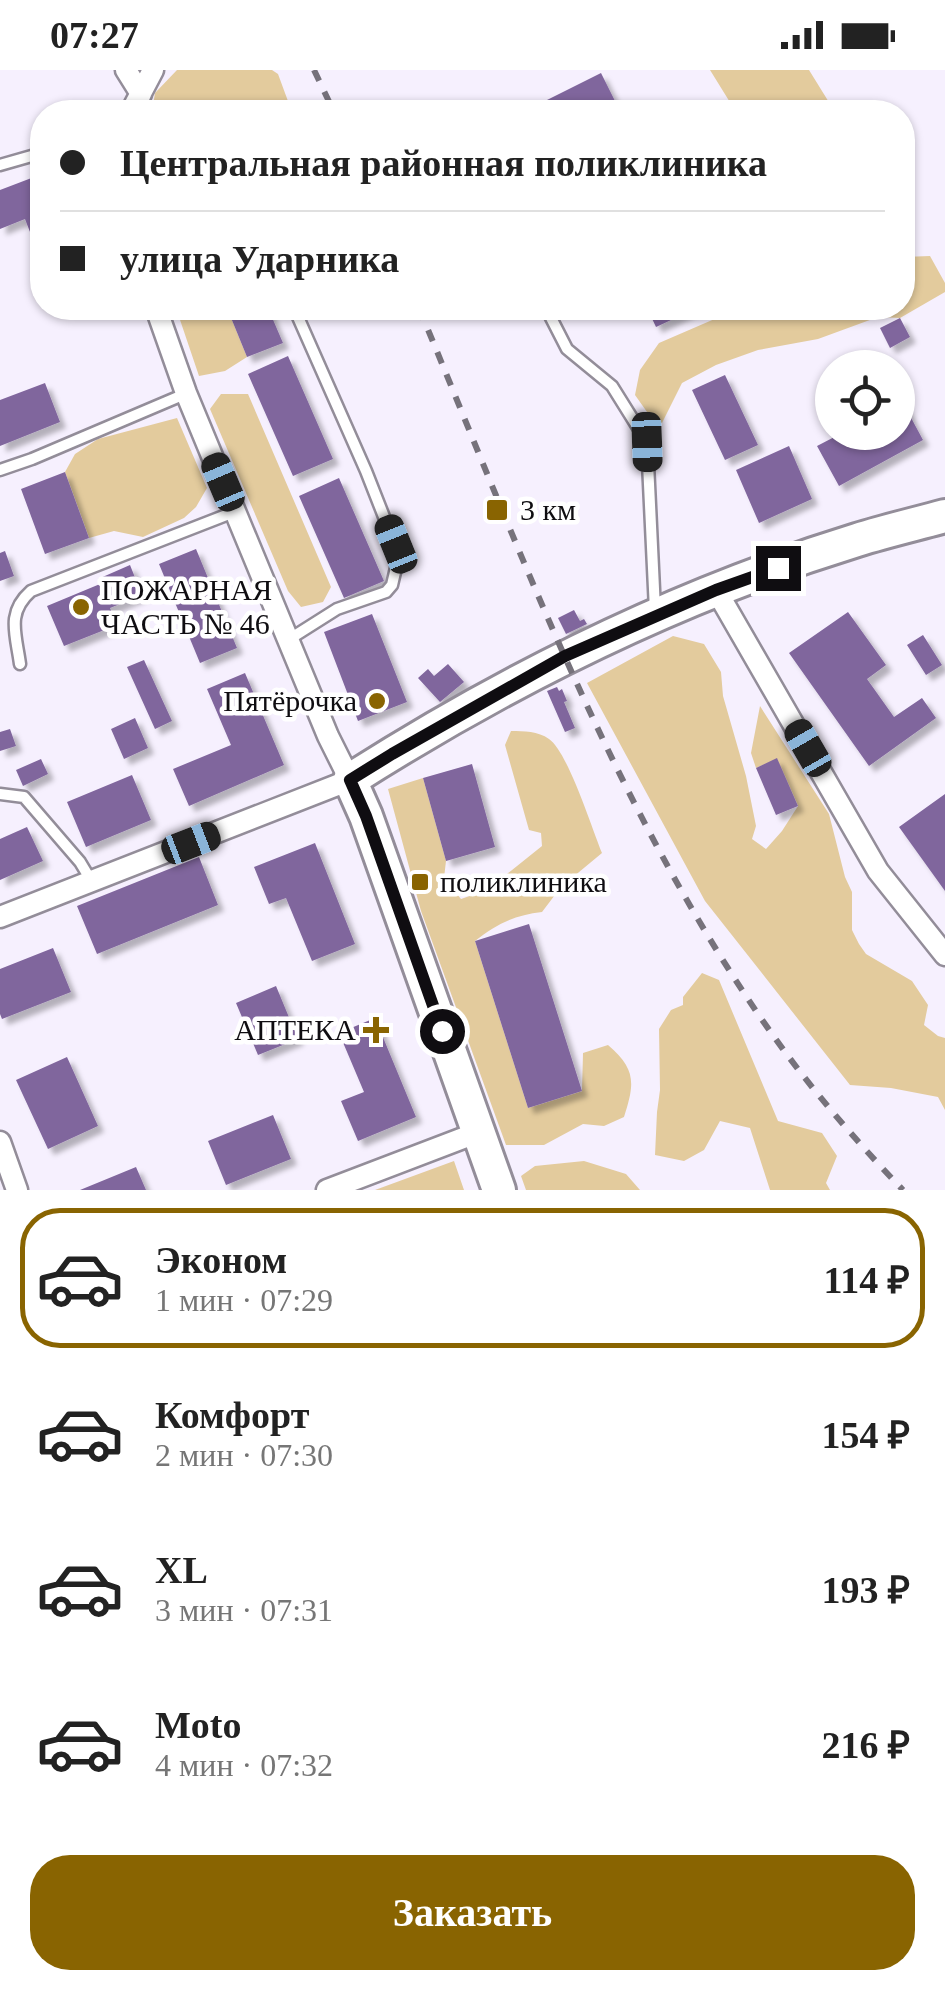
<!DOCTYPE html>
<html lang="ru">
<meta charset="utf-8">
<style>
:root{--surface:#fff;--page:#f6f6f6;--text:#222;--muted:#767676;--line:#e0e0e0;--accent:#896401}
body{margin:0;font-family:"Times New Roman",serif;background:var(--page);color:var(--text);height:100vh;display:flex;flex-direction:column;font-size:38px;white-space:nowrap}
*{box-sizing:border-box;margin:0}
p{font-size:32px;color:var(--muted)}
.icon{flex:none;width:55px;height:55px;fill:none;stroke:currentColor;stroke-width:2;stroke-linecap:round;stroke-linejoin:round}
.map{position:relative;height:1120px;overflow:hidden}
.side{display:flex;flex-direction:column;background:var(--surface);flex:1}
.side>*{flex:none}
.top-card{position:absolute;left:30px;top:30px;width:885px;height:220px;border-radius:40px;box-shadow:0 2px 8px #0004;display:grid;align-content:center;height:220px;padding:0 30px;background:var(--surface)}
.buttons{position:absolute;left:815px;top:280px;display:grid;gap:20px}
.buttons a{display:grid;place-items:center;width:100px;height:100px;border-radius:50%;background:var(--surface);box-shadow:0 2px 8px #0004;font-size:50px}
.end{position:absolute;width:45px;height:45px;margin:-22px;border:12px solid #0f0d11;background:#fff;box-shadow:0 0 0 5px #fff}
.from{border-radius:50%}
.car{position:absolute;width:30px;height:60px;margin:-30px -15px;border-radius:12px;box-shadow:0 0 8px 2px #0007;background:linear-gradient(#222 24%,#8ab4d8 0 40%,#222 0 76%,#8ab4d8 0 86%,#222 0)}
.top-card b{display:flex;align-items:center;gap:35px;height:95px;font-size:38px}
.top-card b+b{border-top:2px solid var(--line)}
.top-card i{width:25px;height:25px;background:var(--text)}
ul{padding:18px 0 0;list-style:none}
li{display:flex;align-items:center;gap:30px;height:140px;margin:0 20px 15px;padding:0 10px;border:5px solid transparent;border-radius:40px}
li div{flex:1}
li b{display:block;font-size:38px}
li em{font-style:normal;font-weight:700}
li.on{border-color:var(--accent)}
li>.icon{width:90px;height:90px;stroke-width:1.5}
.cta{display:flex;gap:20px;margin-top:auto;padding:20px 30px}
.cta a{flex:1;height:115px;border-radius:40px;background:var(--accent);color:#fff;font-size:40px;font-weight:700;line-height:115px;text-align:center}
.status{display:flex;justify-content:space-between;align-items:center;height:70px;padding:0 50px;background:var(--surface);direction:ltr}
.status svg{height:28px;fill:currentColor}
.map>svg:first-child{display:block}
.green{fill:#e3cb9d}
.building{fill:#80669d;filter:url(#shadow)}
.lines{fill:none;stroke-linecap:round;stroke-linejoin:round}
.lane-casing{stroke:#938d99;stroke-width:15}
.street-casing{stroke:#938d99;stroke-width:25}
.primary-casing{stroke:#938d99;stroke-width:38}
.lane{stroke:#fff;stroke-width:10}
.street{stroke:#fff;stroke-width:20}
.primary{stroke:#fff;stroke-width:32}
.rail{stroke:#76727b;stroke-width:6;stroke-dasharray:12 12;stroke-linecap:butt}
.route{stroke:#0f0d11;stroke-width:12}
.poi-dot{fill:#896401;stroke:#fff;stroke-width:4}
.labels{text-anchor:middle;stroke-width:9;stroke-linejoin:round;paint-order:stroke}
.poi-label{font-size:30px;fill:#0f0d11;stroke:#fff;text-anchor:start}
</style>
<div class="status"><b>07:27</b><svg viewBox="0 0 49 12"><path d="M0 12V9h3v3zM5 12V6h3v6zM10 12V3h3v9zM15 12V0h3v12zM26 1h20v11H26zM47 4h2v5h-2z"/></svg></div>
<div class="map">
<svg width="945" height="1120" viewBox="0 0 945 1120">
<defs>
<filter id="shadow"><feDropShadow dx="6" dy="6" stdDeviation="2.5" flood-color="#0004"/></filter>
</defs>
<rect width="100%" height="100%" fill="#f6f0fe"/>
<path class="green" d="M 177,0 L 272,0 L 278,4 L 292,42 L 225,42 L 220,37 L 213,42 L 152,42 L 155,23 Z
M 710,0 L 809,0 L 835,42 L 736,42 Z
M 930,186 L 945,213 L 945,222 L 900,248 L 878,247 L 818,269 L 758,280 L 716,295 L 682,313 L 662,353 L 652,349 L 635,325 L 640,300 L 659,273 L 740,238 L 902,238 L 903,187 Z
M 176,238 L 227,238 L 247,287 L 225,301 L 199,306 Z
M 221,324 L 248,324 L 331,517 L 323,532 L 301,537 L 288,521 L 210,339 Z
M 177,348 L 207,418 L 196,437 L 184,448 L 143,467 L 114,461 L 89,468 L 65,402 L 75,384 L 98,369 Z
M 673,566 L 704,574 L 721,602 L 723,626 L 746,706 L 756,756 L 752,769 L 766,779 L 782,761 L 798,736 L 777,689 L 756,698 L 751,683 L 760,636 L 829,744 L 845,807 L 852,822 L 852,860 L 859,874 L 866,884 L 912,911 L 928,935 L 924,955 L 938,966 L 945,968 L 945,1040 L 938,1027 L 891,1018 L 850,1015 L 705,831 L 587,613 Z
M 511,661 C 524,661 538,661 549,669 C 568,682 592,759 602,783 L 561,817 L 542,842 C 515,845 496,854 475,871 L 528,1038 L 582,1021 L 583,983 L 608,975 C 636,999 635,1013 624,1047 L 604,1056 L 583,1054 L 544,1075 L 506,1075 L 421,841 L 388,719 L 423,708 L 446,791 L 444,808 L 461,829 L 487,820 L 542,776 L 541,763 L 529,760 L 505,675 Z
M 702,903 L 719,910 L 778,1051 L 822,1063 L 837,1086 L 826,1113 L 830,1120 L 770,1120 L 750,1058 L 720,1051 L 704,1080 L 684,1091 L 655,1085 L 657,1042 L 660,1020 L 659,959 L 671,940 L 683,935 L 683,927 Z
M 454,1091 L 464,1120 L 375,1120 Z
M 584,1091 L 626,1104 L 640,1120 L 526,1120 L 521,1106 L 535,1096 Z"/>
<path class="building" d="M 601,3 L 617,35 L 602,42 L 550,42 L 545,31 Z
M 42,104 L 42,193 L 25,149 L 0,159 L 0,120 Z
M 227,238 L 268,238 L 283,273 L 247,287 Z
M 647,238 L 697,238 L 656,257 Z
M 900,248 L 910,267 L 890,278 L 880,258 Z
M 288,286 L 333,389 L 293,406 L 248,304 Z
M 725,305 L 758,375 L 725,390 L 692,320 Z
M 45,313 L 60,352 L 0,376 L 0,330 Z
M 902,331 L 923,370 L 839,416 L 817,376 L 844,362 L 898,362 L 898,334 Z
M 789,376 L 812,429 L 759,453 L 736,400 Z
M 65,402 L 89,468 L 45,484 L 21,419 Z
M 339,408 L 384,511 L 344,528 L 299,426 Z
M 196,479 L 237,578 L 200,593 L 159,494 Z
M 5,481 L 14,506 L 0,511 L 0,483 Z
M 130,495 L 142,525 L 110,538 L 117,555 L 64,576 L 47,536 L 100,514 L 98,509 Z
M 574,540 L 580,551 L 584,549 L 587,554 L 566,564 L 558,548 Z
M 848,542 L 886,595 L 867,609 L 894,647 L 922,628 L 936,648 L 869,696 L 789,583 Z
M 372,544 L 407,632 L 358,651 L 324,562 Z
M 923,565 L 942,595 L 926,605 L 907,575 Z
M 144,590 L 172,651 L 155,659 L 127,597 Z
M 448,594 L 464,612 L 440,632 L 418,608 L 428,599 L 434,606 Z
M 245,603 L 284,695 L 189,736 L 173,699 L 231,675 L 207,619 Z
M 557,617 L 559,621 L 562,619 L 567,631 L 564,632 L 575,658 L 565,662 L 547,621 Z
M 135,648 L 148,678 L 124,689 L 111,659 Z
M 10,659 L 16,676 L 0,681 L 0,662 Z
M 777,688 L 798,736 L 776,745 L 756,698 Z
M 41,689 L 48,704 L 23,716 L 16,700 Z
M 472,694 L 495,777 L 446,791 L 423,708 Z
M 132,705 L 151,750 L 86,777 L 67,732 Z
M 945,724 L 945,821 L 899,757 Z
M 27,757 L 43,791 L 0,810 L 0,769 Z
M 315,773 L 355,874 L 312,891 L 286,828 L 269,834 L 254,797 Z
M 199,787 L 218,835 L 97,884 L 77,836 Z
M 529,854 L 582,1021 L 528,1038 L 475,871 Z
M 53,878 L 71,922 L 2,949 L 0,944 L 0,899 Z
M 276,916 L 298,969 L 258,985 L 236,933 Z
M 375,948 L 416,1047 L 358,1071 L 341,1031 L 364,1022 L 339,963 Z
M 67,987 L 98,1056 L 48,1079 L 16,1010 Z
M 273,1045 L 291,1089 L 226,1115 L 208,1071 Z
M 136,1097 L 146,1120 L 80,1120 Z"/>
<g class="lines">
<defs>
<path id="lane" d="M 0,95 L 42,83
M 546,238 L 567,279 L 612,316 L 647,372 L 655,540
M 0,400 L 32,389 L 185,324
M 288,570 L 337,539 L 386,522 L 392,515 L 399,485 L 366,401 L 294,238
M 20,594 C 16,564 6,543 31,521 L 234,442
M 0,724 L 24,727 L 80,792 L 92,812"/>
<path id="street" d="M 126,0 L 141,24
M 131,42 L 153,0
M 716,520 L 878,801 L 945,885
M 0,847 L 350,710 L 328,666 L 186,323 L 156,238
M 0,1072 L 17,1120
M 327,1120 L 479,1062"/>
<path id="primary" d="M 499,1120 L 366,746 L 350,710 C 507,610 678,525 857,470 C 886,461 916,454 945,446"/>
</defs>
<use href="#lane" class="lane-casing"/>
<use href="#street" class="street-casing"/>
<use href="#primary" class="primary-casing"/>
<use href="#lane" class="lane"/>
<use href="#street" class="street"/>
<use href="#primary" class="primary"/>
<path class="rail" d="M 314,0 L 334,42
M 419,238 C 522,485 616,743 772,964 C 811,1019 856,1071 903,1120"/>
</g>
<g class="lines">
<path class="route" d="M 442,961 L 366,746 L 350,710 L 392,684 L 565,586 L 716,520 L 778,498"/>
</g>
<g class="poi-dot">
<rect x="485" y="428" width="24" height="24" rx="5"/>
<circle cx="81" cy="537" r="10"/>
<circle cx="377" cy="631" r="10"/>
<rect x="410" y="802" width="20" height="20" rx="5"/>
<path d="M371 945h10v10h10v10h-10v10h-10v-10h-10v-10h10z"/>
</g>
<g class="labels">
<g class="poi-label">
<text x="520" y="450">3 км</text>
<text x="101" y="530">ПОЖАРНАЯ<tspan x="101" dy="34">ЧАСТЬ № 46</tspan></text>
<text x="357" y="641" text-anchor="end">Пятёрочка</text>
<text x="440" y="822">поликлиника</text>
<text x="356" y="970" text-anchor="end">АПТЕКА</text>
</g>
</g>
</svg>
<div class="buttons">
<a><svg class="icon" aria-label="locate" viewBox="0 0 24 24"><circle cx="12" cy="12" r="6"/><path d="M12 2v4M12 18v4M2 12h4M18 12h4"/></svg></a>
</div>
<i class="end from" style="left:442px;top:961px"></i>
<i class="end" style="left:778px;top:498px"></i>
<i class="car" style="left:647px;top:372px;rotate:178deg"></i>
<i class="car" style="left:223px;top:412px;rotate:337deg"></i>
<i class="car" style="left:396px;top:474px;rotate:338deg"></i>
<i class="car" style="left:808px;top:678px;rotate:330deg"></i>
<i class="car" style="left:191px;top:773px;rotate:69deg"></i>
<div class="top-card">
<b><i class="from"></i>Центральная районная поликлиника</b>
<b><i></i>улица Ударника</b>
</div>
</div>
<section class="side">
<ul>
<li class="on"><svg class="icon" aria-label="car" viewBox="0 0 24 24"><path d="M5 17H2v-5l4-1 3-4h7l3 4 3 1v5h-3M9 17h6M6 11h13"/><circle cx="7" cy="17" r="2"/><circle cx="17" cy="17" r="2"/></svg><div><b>Эконом</b><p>1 мин · 07:29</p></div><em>114 ₽</em></li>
<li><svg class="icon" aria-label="car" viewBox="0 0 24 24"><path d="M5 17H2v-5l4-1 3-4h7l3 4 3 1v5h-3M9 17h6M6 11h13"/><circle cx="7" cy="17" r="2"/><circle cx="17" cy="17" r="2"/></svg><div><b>Комфорт</b><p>2 мин · 07:30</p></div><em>154 ₽</em></li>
<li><svg class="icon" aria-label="car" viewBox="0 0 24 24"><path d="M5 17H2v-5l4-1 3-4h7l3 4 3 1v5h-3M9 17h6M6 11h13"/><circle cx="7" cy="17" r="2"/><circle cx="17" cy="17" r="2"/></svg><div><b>XL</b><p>3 мин · 07:31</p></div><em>193 ₽</em></li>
<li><svg class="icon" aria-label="car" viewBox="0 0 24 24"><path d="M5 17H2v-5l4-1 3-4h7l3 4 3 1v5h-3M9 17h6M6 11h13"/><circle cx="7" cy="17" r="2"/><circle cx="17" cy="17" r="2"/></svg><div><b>Moto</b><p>4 мин · 07:32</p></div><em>216 ₽</em></li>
</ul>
<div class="cta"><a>Заказать</a></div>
</section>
